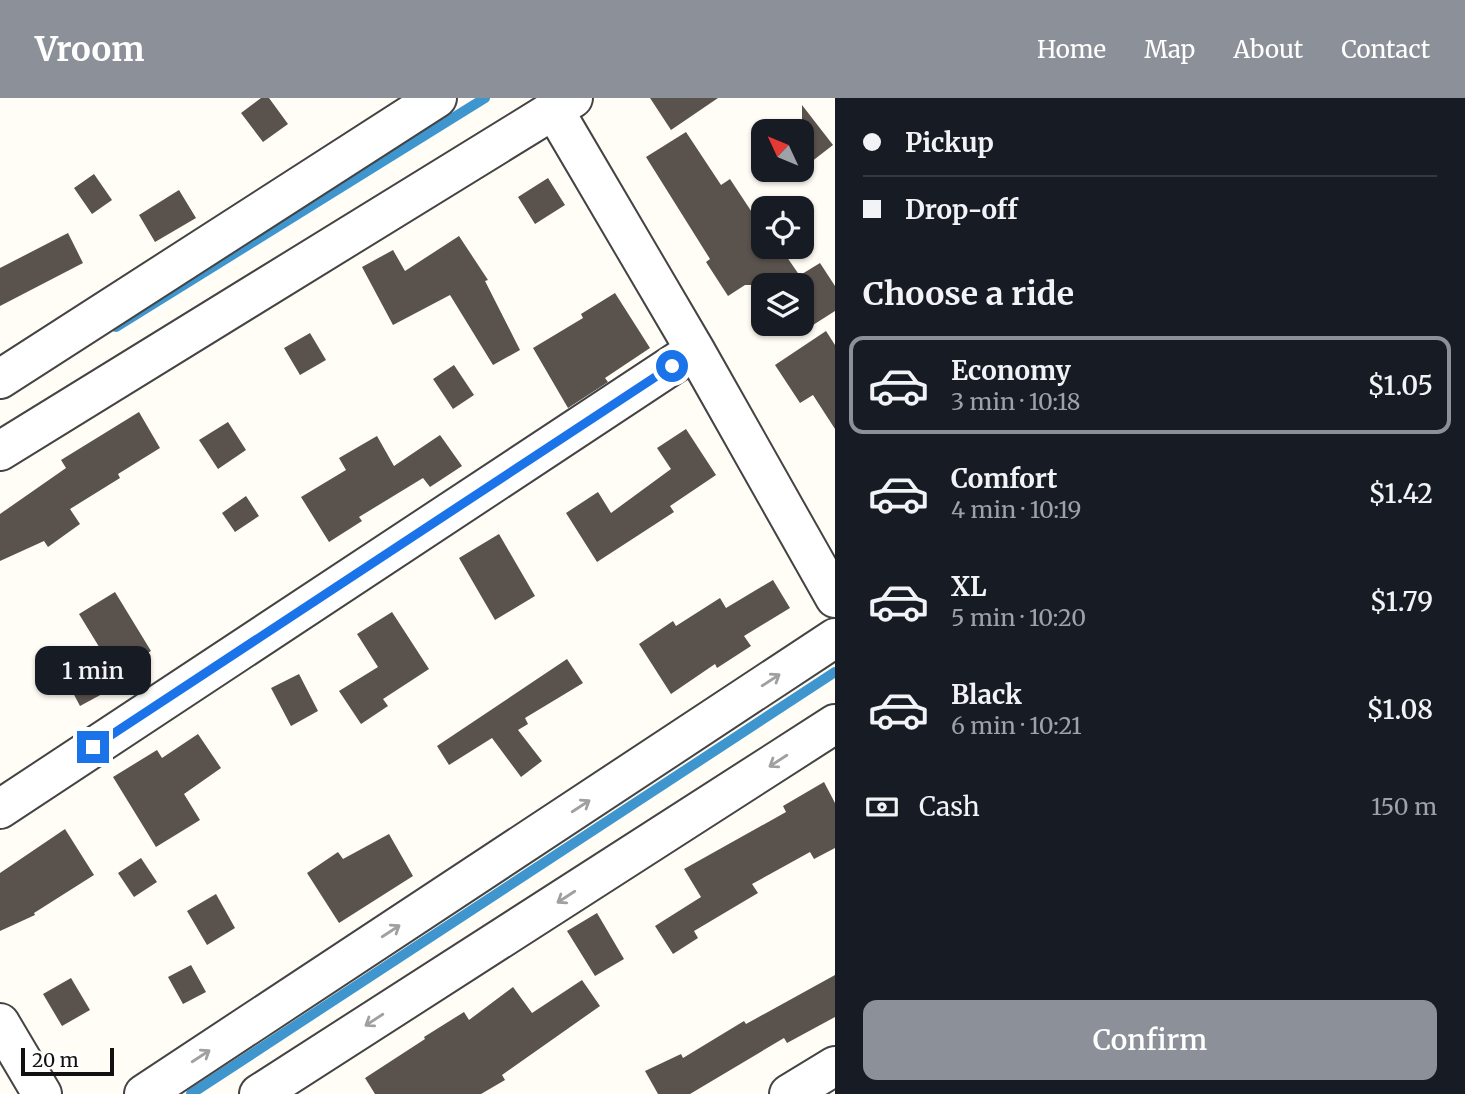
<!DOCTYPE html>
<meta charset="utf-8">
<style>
:root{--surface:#171b24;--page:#242831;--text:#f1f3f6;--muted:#9ea1a6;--line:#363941;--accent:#8c9099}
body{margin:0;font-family:Merriweather,serif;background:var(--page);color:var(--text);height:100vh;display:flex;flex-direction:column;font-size:26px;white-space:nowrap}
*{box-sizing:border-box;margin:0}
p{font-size:23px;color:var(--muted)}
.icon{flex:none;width:38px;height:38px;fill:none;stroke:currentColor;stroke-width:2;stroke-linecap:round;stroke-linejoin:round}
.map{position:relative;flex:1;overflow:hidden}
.details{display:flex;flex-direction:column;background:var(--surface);width:630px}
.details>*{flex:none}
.banner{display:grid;align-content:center;height:154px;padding:0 28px;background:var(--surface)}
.needle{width:46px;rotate:314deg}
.tools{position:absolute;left:751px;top:21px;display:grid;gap:14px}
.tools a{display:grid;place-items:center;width:63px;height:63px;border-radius:14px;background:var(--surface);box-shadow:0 2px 5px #0004;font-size:35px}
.scale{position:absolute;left:21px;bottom:18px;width:93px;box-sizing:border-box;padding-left:7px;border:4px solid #111;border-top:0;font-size:19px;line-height:24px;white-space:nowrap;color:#111;-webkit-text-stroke:5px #fff;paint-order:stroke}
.end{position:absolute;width:32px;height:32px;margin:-16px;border:9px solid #1a73e8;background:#fff;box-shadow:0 0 0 4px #fff}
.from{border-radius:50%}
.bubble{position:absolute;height:49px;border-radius:14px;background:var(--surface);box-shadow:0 2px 5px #0004;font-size:23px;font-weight:600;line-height:49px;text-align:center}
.banner b{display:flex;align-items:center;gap:24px;height:66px;font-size:26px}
.banner b+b{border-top:2px solid var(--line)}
.banner i{width:18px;height:18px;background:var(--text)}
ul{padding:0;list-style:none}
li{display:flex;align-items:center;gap:21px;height:98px;margin:0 14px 10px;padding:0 14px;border:4px solid transparent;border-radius:14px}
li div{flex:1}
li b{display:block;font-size:26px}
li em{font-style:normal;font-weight:600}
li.selected{border-color:var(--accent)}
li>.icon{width:63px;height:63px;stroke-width:1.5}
h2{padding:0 28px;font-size:32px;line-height:84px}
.pay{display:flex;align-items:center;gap:18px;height:77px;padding:0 28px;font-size:26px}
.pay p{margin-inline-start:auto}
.button{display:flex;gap:14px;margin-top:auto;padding:14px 28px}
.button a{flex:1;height:80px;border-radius:14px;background:var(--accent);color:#fff;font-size:28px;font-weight:600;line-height:80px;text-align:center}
header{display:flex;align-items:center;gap:42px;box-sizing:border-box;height:98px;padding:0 35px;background:var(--accent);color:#fff}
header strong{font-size:33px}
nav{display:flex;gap:38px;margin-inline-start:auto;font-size:24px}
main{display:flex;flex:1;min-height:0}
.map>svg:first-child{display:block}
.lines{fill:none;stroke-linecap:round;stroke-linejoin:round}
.stream{stroke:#3f96cf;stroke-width:10}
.building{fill:#5a524d}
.minor-casing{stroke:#444;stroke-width:42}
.minor{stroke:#fff;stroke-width:38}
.oneway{stroke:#a0a0a0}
.route{stroke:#1a73e8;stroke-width:9}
</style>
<header>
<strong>Vroom</strong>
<nav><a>Home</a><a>Map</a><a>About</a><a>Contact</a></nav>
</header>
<main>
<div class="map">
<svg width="835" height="996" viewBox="0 0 835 996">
<rect width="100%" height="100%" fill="#fffdf5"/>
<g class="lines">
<path class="stream" d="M 116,229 L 485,0
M 191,996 L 835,574"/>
</g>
<path class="building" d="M 261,0 L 269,0 L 288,26 L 263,44 L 241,15 Z
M 650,0 L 718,0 L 671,32 Z
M 802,7 L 833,47 L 802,71 Z
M 686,34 L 721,87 L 730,81 L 763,131 L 763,149 L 780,149 L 802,181 L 802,176 L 820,165 L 835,188 L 835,213 L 802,234 L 802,187 L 745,187 L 728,198 L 706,164 L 710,161 L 646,59 Z
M 94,76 L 112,102 L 92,116 L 74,90 Z
M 548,80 L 565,107 L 535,126 L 518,99 Z
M 179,92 L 196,120 L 155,144 L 139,117 Z
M 68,135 L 83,165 L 0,208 L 0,170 Z
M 459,138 L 488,182 L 485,183 L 520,252 L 493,267 L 450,197 L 393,227 L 362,169 L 393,152 L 405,173 Z
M 615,195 L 650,250 L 605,280 L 608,284 L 568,310 L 533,250 L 583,220 L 581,216 Z
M 826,233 L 835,247 L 835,331 L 813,297 L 800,305 L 775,267 Z
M 310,235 L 326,262 L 300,277 L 284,250 Z
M 454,267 L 474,297 L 453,311 L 433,281 Z
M 139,314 L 160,350 L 118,376 L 120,380 L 70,411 L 80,426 L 48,449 L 44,443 L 0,463 L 0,416 L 66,370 L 61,362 Z
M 228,324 L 246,352 L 218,371 L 199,342 Z
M 686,331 L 716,377 L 670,408 L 674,414 L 597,464 L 566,415 L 598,394 L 611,415 L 671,371 L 657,350 Z
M 440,337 L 462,368 L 430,389 L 423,380 L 359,419 L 362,423 L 329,444 L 301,399 L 346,372 L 339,360 L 377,338 L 394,368 Z
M 246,398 L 259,418 L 235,434 L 222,415 Z
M 499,436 L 535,498 L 495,522 L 459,460 Z
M 773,482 L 790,510 L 744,538 L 751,548 L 717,570 L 715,566 L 671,596 L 639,546 L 673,523 L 676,528 L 720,500 L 726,510 Z
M 115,494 L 151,553 L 99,585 L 104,595 L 80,608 L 62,574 L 101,552 L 79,516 Z
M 392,514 L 429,571 L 383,601 L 388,608 L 361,626 L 339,593 L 378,569 L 357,536 Z
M 567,561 L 583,585 L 525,620 L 528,626 L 518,632 L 542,663 L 521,679 L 492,640 L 449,667 L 437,648 Z
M 299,576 L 318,613 L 291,628 L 271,590 Z
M 198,636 L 221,670 L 184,696 L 200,722 L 156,749 L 113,679 L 157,652 L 162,660 Z
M 824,684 L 835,705 L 835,750 L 814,761 L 810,754 L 752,786 L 758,795 L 694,833 L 698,840 L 673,856 L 655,828 L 701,799 L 684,771 L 786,714 L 783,708 Z
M 65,731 L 94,777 L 34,815 L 35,817 L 0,833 L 0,775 Z
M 389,736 L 413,778 L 339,825 L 307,775 L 338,754 L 343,761 Z
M 141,760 L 157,784 L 134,799 L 118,775 Z
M 216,796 L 235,830 L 207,847 L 187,813 Z
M 597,815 L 624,861 L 595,878 L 567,833 Z
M 191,867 L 206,894 L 183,906 L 168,879 Z
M 835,877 L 835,919 L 787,945 L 784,940 L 690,996 L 658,996 L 645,973 L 681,956 L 683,960 L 744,923 L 746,926 Z
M 71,880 L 90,912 L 62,928 L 43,896 Z
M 582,882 L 600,908 L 502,977 L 505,982 L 481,996 L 375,996 L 365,980 L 425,941 L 424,939 L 464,914 L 469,922 L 513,889 L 532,915 Z"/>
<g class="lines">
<defs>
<path id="minor" d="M 554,12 L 695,252 L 835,500
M 0,281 L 437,0
M 0,353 L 573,0
M 0,711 L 695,252
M 0,925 L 42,996
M 144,996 L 835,540
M 259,996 L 835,626
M 789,996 L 835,968"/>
</defs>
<use href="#minor" class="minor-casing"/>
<use href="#minor" class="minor"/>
</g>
<defs><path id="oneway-shaft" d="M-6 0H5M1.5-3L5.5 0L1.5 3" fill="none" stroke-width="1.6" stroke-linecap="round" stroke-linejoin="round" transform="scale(1.75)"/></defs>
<g class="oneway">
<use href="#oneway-shaft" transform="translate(771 582) rotate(-33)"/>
<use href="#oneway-shaft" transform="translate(778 663) rotate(147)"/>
<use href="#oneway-shaft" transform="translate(581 708) rotate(-33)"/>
<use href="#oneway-shaft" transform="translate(566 799) rotate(147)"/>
<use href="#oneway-shaft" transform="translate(391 833) rotate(-33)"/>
<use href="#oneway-shaft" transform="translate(374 922) rotate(147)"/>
<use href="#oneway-shaft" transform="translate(201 958) rotate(-33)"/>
</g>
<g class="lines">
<path class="route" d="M 93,649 L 672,268"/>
</g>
</svg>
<div class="tools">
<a><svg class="needle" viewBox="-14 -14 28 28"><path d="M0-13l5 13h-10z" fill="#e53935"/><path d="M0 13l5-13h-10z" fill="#9ea1a6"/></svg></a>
<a><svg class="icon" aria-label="locate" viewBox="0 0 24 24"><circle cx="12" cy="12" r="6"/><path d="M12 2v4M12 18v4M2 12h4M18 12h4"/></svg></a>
<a><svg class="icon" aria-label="layers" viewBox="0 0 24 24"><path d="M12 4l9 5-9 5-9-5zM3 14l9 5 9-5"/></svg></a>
</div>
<div class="scale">20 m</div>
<i class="end from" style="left:672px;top:268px"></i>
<i class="end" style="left:93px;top:649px"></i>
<div class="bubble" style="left:35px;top:548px;width:116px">1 min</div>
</div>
<section class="details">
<div class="banner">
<b><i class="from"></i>Pickup</b>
<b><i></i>Drop-off</b>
</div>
<h2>Choose a ride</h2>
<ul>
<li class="selected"><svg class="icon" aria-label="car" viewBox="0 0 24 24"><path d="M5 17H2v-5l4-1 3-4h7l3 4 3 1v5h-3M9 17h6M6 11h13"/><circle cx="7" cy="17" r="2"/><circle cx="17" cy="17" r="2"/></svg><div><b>Economy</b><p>3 min · 10:18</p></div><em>$1.05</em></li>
<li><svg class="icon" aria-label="car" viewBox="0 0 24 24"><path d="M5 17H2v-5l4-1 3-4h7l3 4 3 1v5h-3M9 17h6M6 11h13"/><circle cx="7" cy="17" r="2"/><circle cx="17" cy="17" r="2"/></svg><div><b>Comfort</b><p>4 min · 10:19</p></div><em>$1.42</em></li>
<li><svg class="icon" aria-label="car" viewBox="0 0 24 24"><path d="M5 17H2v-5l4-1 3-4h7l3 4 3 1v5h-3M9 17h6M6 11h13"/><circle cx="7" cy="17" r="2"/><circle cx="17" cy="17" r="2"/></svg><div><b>XL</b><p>5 min · 10:20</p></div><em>$1.79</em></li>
<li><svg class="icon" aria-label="car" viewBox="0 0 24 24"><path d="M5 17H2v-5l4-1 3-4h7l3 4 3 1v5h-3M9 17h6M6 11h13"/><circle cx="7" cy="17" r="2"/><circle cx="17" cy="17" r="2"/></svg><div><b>Black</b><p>6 min · 10:21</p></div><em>$1.08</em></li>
</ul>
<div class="pay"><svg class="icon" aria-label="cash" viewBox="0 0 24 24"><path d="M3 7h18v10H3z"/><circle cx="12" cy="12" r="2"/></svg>Cash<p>150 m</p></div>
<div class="button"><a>Confirm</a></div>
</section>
</main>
